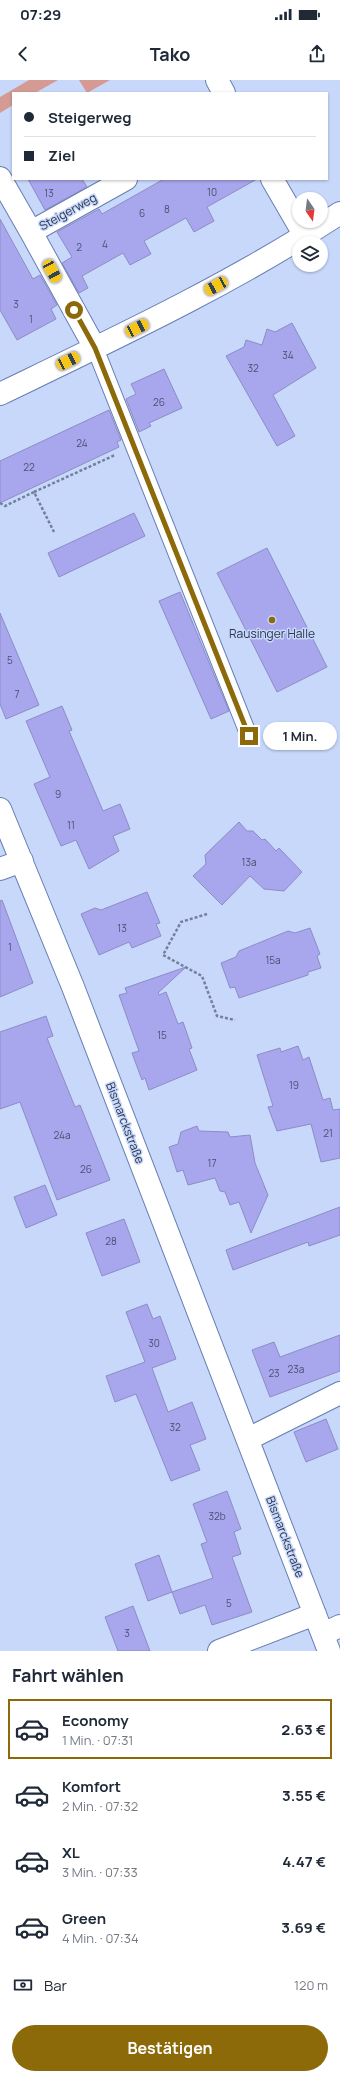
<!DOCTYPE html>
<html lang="de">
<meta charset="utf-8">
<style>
:root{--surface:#fff;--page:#f2f2f3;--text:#1f2937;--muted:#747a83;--line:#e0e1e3;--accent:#8c6909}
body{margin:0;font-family:Manrope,sans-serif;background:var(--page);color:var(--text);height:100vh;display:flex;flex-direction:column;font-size:15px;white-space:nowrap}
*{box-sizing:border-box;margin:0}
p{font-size:13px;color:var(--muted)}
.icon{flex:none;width:22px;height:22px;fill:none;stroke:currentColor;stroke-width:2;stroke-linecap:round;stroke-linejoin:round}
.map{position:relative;height:1571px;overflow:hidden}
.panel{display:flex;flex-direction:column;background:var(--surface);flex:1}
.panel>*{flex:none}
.hud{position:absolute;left:12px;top:12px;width:316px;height:88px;border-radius:0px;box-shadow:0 1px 3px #0004;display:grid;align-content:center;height:88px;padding:0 12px;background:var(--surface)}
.needle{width:26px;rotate:166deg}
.controls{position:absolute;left:292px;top:112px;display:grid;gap:8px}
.controls a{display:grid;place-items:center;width:36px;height:36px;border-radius:50%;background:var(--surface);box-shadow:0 1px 3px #0004;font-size:20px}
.end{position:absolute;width:18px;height:18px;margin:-9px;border:5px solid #8c6909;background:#fff;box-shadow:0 0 0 2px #fff}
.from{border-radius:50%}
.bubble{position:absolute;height:28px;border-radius:14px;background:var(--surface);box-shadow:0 1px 3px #0004;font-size:13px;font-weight:700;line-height:28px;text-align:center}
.car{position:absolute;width:12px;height:24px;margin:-12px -6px;border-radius:5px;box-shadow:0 0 3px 1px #0007;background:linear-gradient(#f5c518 24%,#345 0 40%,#f5c518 0 76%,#345 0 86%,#f5c518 0)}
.hud b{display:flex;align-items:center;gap:14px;height:38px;font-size:15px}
.hud b+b{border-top:1px solid var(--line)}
.hud i{width:10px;height:10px;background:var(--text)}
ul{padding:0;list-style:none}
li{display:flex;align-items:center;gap:12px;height:60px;margin:0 8px 6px;padding:0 4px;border:2px solid transparent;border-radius:0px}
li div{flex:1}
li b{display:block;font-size:15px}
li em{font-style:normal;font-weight:700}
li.current{border-color:var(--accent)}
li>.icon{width:36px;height:36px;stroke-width:1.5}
h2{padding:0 12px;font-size:18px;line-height:48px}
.pay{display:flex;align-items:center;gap:10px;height:44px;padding:0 12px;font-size:15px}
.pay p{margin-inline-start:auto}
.cta{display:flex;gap:8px;margin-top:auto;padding:8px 12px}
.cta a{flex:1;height:46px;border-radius:24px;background:var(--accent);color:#fff;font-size:16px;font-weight:700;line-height:46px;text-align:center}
.status{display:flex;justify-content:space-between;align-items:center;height:28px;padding:0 20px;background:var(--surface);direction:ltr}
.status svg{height:11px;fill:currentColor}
header{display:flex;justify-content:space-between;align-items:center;height:52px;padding:0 12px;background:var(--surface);font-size:18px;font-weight:700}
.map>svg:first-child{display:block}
.green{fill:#d59a94}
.building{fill:#a8a6ec;stroke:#8d8cc6}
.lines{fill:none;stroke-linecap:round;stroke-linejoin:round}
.lane-casing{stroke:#667eb2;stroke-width:18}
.street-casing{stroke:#667eb2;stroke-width:24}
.path{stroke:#73809d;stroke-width:2.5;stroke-dasharray:3 2;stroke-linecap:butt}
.lane{stroke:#fff;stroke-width:16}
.street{stroke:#fff;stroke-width:22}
.route{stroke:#8c6909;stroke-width:5}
.poi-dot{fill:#8c6909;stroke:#c7d8fb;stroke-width:1.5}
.labels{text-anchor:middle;stroke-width:3;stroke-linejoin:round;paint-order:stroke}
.number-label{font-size:10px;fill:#4a5174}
.street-label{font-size:12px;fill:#2b354c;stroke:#c7d8fb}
.poi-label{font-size:12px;fill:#2b354c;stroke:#c7d8fb}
</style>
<div class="status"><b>07:29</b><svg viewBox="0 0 49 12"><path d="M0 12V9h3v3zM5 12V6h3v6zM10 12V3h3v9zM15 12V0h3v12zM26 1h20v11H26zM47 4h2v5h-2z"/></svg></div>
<header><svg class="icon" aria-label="back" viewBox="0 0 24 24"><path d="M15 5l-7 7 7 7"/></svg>Tako<svg class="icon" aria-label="share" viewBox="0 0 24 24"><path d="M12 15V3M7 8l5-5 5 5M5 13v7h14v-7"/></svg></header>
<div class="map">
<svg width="340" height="1571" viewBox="0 0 340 1571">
<rect width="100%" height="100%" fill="#c7d8fb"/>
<path class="green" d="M 29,0 L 58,0 L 35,13 L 13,13 L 13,25 L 0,33 L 0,17 Z
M 79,0 L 110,0 L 87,13 Z"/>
<path class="building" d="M 28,99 L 82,99 L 87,107 L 45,130 Z
M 164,99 L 257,99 L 207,127 L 214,141 L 194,152 L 186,138 L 144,161 L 151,174 L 130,185 L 123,173 L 82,196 L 88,208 L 79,213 L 62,183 L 72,177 L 57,152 L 99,129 L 102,134 Z
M 0,139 L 33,199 L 40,195 L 57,225 L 51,229 L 56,239 L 17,260 L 0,230 Z
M 292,243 L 316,288 L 273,315 L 295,356 L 277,366 L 226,276 L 244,267 L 246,260 L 262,265 L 267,249 L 275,252 Z
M 164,289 L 182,328 L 149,343 L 151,346 L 139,352 L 126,319 L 136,314 L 131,304 Z
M 109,330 L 121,360 L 117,362 L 119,367 L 0,423 L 0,381 Z
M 134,433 L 145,456 L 59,497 L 48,473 Z
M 267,468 L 327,587 L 277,612 L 217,493 Z
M 180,512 L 229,631 L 211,639 L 159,521 Z
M 0,533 L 39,625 L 6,639 L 0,624 Z
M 62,626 L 72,650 L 69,651 L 103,731 L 120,724 L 130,749 L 113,756 L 119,771 L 89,789 L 76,760 L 61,766 L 34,704 L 50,697 L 26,641 Z
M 239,742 L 247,751 L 253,751 L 262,760 L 265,759 L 276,771 L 279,768 L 302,792 L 284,811 L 264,809 L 250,796 L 222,825 L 193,796 L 206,784 L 205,775 Z
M 147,812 L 160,843 L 156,844 L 161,856 L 132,868 L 129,862 L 99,875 L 81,834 L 95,828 L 101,830 Z
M 2,820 L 33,903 L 0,917 L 0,821 Z
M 310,848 L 320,874 L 317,876 L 321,888 L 308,892 L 308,895 L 239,918 L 235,907 L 230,908 L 221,883 L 236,877 L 239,871 L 288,851 L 295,853 Z
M 186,887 L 158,913 L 159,915 L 166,912 L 178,944 L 183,942 L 192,968 L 189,969 L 197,990 L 149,1010 L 145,998 L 142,1000 L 132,973 L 139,971 L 119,915 L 127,913 L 125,908 Z
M 46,936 L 53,956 L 47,958 L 75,1027 L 80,1025 L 110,1100 L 57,1120 L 20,1022 L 0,1029 L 0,952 Z
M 298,966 L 303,980 L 309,977 L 323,1020 L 330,1018 L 333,1030 L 340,1029 L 340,1078 L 321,1082 L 311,1044 L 277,1051 L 268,1027 L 273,1026 L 257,975 L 280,968 L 281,972 Z
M 197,1046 L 199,1051 L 228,1052 L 230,1057 L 250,1055 L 255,1083 L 268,1115 L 251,1153 L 239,1122 L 230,1125 L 225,1112 L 220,1111 L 215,1098 L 188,1105 L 183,1090 L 177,1092 L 169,1067 L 178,1064 L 181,1052 Z
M 45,1105 L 57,1135 L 26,1148 L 14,1117 Z
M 340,1127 L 340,1155 L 309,1166 L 308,1162 L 233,1190 L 226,1170 Z
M 124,1139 L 140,1182 L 102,1196 L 86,1153 Z
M 147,1224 L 153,1239 L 160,1236 L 176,1279 L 152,1288 L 168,1332 L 192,1322 L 206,1359 L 190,1365 L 200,1390 L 171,1401 L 136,1314 L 115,1322 L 106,1296 L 145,1282 L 126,1232 Z
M 340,1255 L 340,1291 L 270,1317 L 252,1270 L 274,1262 L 280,1277 Z
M 326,1339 L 338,1369 L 306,1382 L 294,1352 Z
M 227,1411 L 241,1449 L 234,1452 L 241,1474 L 232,1477 L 252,1532 L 212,1545 L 205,1525 L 180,1534 L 172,1512 L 213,1498 L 201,1464 L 207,1462 L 193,1424 Z
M 159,1475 L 172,1512 L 148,1521 L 135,1484 Z
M 133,1526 L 150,1571 L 118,1571 L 105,1537 Z"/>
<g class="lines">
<defs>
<path id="lane" d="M 95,268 L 249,656"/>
<path id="street" d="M 217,0 L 224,13
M 0,98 L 31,152
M 272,99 L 305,156
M 95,268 L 31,152 L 126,99
M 0,314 C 116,258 232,204 340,133
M 0,729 L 73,907 L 329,1571
M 0,789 L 22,781
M 248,1359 L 340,1313
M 323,1554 L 340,1546
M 219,1571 L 315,1534"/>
</defs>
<use href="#lane" class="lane-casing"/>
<use href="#street" class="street-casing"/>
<path class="path" d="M 34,412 L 115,375
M 0,423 L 5,426 L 34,412 L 54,452
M 207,834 L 181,842 L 163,875 L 202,896 L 217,936 L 235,940"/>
<use href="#lane" class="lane"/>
<use href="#street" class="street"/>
</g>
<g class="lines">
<path class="route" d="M 74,230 L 95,268 L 249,656"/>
</g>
<circle class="poi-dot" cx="272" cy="540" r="4"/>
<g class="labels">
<g class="number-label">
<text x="212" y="116">10</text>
<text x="49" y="117">13</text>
<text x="167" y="133">8</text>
<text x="142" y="137">6</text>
<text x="105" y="168">4</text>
<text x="79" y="171">2</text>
<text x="16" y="228">3</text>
<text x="31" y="243">1</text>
<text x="288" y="279">34</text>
<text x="253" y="292">32</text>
<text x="159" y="326">26</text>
<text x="82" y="367">24</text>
<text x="29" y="391">22</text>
<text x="10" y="584">5</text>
<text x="17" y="618">7</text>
<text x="58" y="718">9</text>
<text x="71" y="749">11</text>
<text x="249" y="786">13a</text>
<text x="122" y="852">13</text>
<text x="10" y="871">1</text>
<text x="273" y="884">15a</text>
<text x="162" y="959">15</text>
<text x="294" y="1009">19</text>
<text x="328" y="1057">21</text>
<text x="62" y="1059">24a</text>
<text x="212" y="1087">17</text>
<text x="86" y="1093">26</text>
<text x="111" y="1165">28</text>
<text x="154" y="1267">30</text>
<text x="296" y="1293">23a</text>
<text x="274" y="1297">23</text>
<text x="175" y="1351">32</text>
<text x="217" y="1440">32b</text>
<text x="229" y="1527">5</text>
<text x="127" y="1557">3</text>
</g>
<g class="street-label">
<text transform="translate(68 132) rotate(-29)" y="4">Steigerweg</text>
<text transform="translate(125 1043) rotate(69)" y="4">Bismarckstraße</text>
<text transform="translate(285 1457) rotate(69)" y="4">Bismarckstraße</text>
</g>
<g class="poi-label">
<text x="272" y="558">Rausinger Halle</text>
</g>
</g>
</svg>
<div class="controls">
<a><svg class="needle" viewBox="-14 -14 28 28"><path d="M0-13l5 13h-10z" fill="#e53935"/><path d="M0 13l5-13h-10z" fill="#747a83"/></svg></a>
<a><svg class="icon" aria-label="layers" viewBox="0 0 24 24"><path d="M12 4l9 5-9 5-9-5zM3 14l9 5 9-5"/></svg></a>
</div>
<i class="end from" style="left:74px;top:230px"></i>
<i class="end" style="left:249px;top:656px"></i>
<div class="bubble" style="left:263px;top:642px;width:74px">1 Min.</div>
<i class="car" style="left:52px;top:191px;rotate:151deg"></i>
<i class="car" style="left:216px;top:206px;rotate:241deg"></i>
<i class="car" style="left:137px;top:248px;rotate:64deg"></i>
<i class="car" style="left:68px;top:281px;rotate:64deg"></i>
<div class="hud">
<b><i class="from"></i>Steigerweg</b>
<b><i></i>Ziel</b>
</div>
</div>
<section class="panel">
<h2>Fahrt wählen</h2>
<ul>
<li class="current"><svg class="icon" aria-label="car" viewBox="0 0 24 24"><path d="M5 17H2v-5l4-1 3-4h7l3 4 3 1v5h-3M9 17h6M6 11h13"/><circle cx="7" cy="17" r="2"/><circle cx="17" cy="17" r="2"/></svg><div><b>Economy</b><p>1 Min. · 07:31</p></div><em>2.63 €</em></li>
<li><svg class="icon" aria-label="car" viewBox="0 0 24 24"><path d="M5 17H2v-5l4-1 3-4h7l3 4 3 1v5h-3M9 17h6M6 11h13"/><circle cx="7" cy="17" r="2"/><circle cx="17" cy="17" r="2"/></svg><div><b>Komfort</b><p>2 Min. · 07:32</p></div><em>3.55 €</em></li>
<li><svg class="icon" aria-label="car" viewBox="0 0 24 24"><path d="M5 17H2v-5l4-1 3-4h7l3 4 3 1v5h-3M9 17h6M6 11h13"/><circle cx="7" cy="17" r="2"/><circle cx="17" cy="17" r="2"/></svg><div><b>XL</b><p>3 Min. · 07:33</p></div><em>4.47 €</em></li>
<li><svg class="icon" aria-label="car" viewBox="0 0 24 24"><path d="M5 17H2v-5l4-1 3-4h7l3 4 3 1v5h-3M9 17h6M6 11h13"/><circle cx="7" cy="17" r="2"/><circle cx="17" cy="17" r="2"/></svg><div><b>Green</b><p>4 Min. · 07:34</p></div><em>3.69 €</em></li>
</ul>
<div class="pay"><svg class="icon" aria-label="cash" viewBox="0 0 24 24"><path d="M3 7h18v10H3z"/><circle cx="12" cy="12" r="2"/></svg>Bar<p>120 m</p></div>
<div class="cta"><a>Bestätigen</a></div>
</section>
